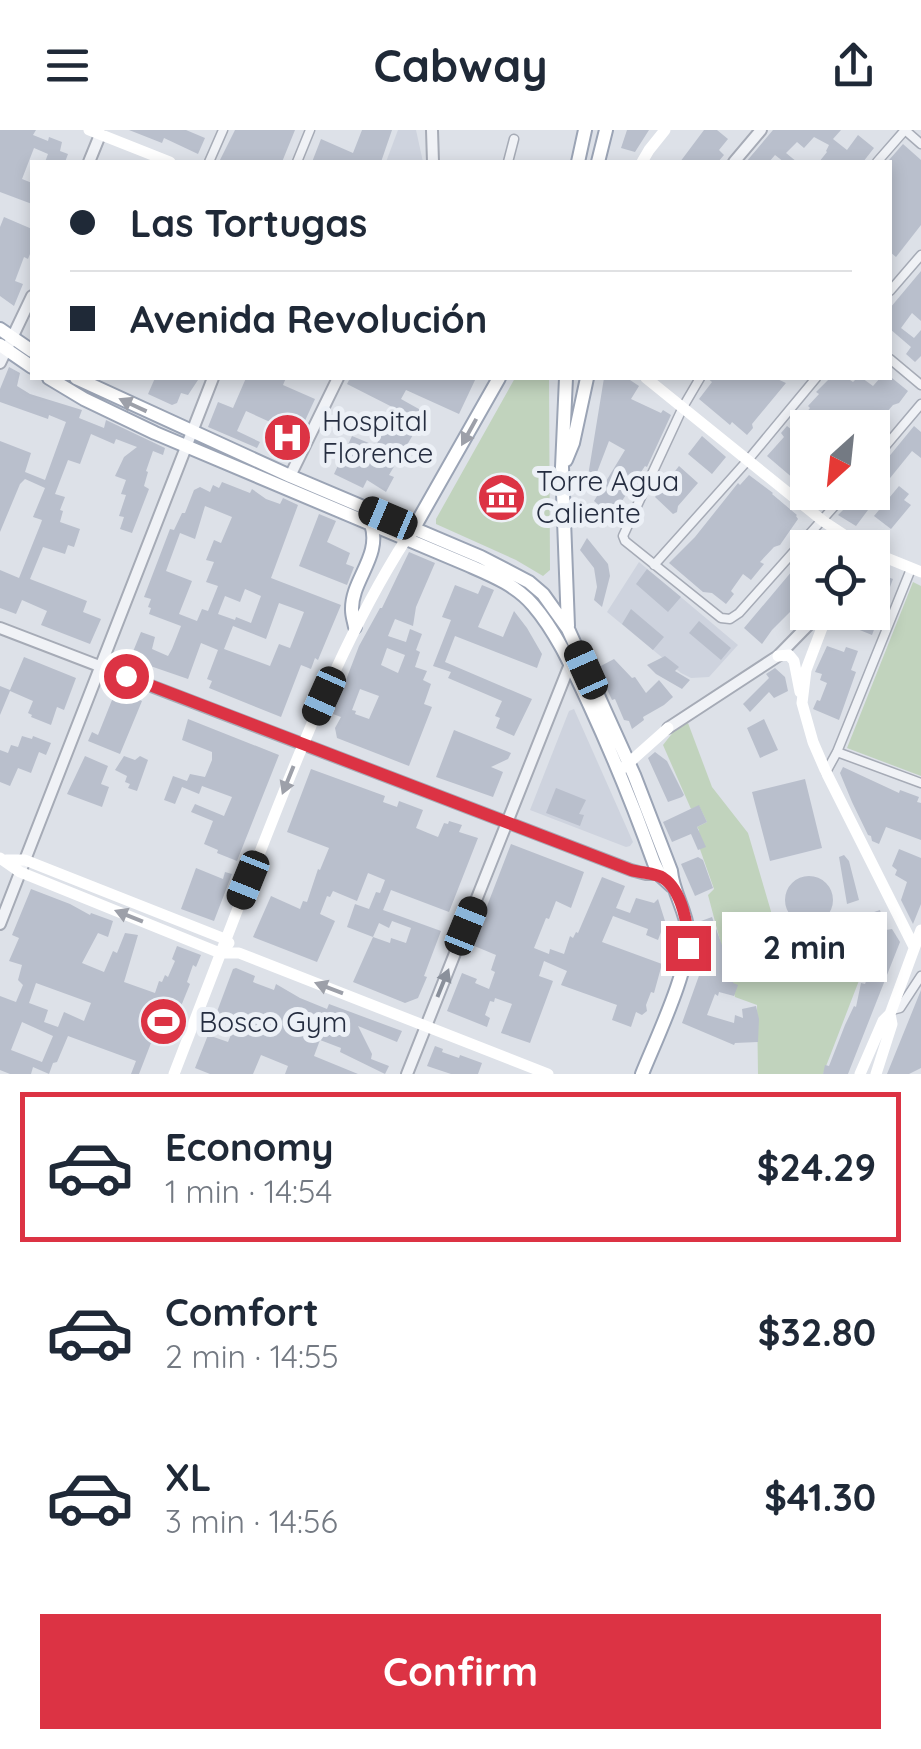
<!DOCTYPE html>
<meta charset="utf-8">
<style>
:root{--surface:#fff;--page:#f6f6f7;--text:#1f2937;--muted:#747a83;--line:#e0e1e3;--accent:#dc3344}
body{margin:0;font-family:Quicksand,sans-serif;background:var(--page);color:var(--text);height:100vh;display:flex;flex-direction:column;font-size:38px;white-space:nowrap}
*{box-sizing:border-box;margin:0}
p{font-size:32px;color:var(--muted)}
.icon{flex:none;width:55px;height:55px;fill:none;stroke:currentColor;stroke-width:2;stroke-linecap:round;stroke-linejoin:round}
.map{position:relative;height:944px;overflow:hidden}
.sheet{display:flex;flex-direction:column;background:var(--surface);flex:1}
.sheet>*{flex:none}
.hud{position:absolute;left:30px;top:30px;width:862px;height:220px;border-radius:0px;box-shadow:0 5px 15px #0003;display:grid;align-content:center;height:220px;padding:0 40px;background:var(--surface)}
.needle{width:65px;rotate:207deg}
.controls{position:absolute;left:790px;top:280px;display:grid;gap:20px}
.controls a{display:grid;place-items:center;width:100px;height:100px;border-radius:0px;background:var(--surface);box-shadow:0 5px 15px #0003;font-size:50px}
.end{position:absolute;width:45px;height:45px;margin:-22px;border:12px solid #dc3344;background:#fff;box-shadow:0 0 0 5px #fff}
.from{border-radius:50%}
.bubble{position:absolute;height:70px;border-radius:0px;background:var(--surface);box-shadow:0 5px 15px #0003;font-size:32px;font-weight:800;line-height:70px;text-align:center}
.car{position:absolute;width:30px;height:60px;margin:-30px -15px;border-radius:12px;box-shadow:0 0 8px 2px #0007;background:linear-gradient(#222 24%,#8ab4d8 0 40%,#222 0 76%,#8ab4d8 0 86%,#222 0)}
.hud b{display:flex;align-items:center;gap:35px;height:95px;font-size:38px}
.hud b+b{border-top:2px solid var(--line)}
.hud i{width:25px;height:25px;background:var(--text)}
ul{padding:18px 0 0;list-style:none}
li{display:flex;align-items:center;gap:30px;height:150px;margin:0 20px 15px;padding:0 20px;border:5px solid transparent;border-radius:0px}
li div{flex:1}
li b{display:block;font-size:38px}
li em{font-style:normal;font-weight:800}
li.current{border-color:var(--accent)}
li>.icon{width:90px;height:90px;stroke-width:1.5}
.button{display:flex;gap:20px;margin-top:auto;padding:20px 40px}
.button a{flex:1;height:115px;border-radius:0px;background:var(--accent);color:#fff;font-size:40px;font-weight:800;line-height:115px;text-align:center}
header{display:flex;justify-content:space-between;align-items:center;height:130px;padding:0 40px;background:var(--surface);font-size:45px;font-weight:800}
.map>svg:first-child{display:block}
.built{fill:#ced3de}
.green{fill:#c1d3bd}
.building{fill:#b9bfcc;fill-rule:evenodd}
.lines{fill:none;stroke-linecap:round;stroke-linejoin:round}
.minor-casing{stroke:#a6abb6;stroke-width:11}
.tertiary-casing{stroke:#a6abb6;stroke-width:14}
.primary-casing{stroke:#9ba4b5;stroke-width:16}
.minor{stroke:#f0f2f6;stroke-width:8}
.tertiary{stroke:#f0f2f6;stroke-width:10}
.secondary{stroke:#fff;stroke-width:11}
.primary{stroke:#fff;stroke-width:12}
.oneway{fill:#9da0a9}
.oneway2{fill:#8a909b}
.route{stroke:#dc3344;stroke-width:12}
.labels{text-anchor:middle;stroke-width:10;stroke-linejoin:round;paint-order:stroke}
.poi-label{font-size:28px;fill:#252d40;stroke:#ecf0f6;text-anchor:start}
</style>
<header><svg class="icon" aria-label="menu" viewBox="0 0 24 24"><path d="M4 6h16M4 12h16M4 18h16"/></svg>Cabway<svg class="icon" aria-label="share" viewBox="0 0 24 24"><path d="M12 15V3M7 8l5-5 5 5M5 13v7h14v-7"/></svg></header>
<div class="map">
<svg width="921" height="944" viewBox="0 0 921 944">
<rect width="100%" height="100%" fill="#dde1e8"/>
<path class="built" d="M 398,0 L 416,0 L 423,32 L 386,32 Z
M 639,432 L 738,515 L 709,547 L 691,548 L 681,543 L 607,482 Z
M 574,579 L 633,712 L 630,716 L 626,717 L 530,680 L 569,581 Z"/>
<path class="green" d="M 515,248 L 549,248 L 550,440 L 543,446 L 516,430 L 436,394 L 436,389 Z
M 913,452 L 921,456 L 921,646 L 847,618 Z
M 688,593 L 712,657 L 748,703 L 785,829 L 875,809 L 823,944 L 758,944 L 757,875 L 735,867 L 708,765 L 714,759 L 695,705 L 699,700 L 697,697 L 707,692 L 699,676 L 691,679 L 663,615 L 674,601 Z"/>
<path class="building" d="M 0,0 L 36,0 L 33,5 L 48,11 L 49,7 L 62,12 L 60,21 L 68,24 L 65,32 L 45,32 L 48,24 L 34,18 L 22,49 L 32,53 L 32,74 L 0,62 Z
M 129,0 L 186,0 L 205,8 L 198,24 L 164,8 L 162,13 Z
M 235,0 L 295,0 L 282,32 L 219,32 Z
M 362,0 L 392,0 L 381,32 L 312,32 L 321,9 L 353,23 Z
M 627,0 L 649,0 L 635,22 L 621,18 Z
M 704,0 L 717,0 L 728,9 L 719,20 L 724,25 L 718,32 L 680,32 Z
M 773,0 L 841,0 L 833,9 L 847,20 L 858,5 L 874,18 L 863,32 L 819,32 L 827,22 L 826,21 L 829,15 L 814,7 L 804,18 L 797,12 L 786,23 L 797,32 L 784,32 L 775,25 L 769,32 L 746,32 Z
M 903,14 L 921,30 L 921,95 L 896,127 L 890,122 L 889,30 Z
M 4,87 L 32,99 L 32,119 L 28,129 L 24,127 L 15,151 L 23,154 L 14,176 L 0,166 L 0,97 Z
M 921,141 L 921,191 L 912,183 L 901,198 L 914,208 L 921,200 L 921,226 L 915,232 L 906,224 L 911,217 L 890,199 L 890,178 Z
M 9,237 L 20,243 L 17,256 L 30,264 L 82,280 L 79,288 L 104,298 L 106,290 L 165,318 L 163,325 L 153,321 L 146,341 L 148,342 L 144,356 L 149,359 L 132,403 L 120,399 L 124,387 L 119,386 L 126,365 L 121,364 L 126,350 L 115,346 L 124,327 L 137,317 L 116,309 L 114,314 L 91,304 L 80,334 L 68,330 L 55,364 L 65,367 L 60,380 L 63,381 L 60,392 L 80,399 L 74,417 L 68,415 L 65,424 L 43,417 L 30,449 L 87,471 L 83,482 L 101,489 L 90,514 L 41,495 L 47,481 L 22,470 L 16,484 L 0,478 L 0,440 L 19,448 L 41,393 L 42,390 L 33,387 L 45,358 L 25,349 L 20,354 L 0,402 L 0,311 L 31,323 L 25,342 L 45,350 L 66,292 L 49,285 L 48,289 L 0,272 L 0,259 Z
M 155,248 L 191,248 L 198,250 L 188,265 L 181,263 L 177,273 L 172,275 L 148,264 Z
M 246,248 L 286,248 L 283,255 L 315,269 L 286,332 L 269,324 L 281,297 L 246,281 L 237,301 L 260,312 L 257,318 L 208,297 L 218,272 L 233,278 Z
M 350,248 L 476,248 L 459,284 L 406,260 L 401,269 L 426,283 L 389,345 L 394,347 L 386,362 L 367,350 L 363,358 L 334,344 L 352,306 L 376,316 L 384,298 L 396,304 L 408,285 L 347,254 Z
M 604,248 L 627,248 L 639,256 L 631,269 L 661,283 L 663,280 L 671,285 L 647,337 L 645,336 L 612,386 L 594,371 L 625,320 L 609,311 L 594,350 L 588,346 Z
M 707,248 L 775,248 L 786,253 L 752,294 L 753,298 L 747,305 L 732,292 L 730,295 L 699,269 L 712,252 Z
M 830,248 L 847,248 L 853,252 L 857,248 L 862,248 L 873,256 L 880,248 L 892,248 L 908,261 L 899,273 L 893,275 L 873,298 L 841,298 L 829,287 L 821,298 L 808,298 L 808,361 L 767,326 L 784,307 L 781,303 L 787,296 L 792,300 L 810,278 L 808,276 L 819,264 L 816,262 Z
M 914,296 L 921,302 L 921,328 L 912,321 L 886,353 L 878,347 L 881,342 L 878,340 Z
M 702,306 L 726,327 L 712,344 L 688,324 Z
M 679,336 L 698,353 L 678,376 L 677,382 L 673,384 L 655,367 Z
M 749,345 L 773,363 L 772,364 L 797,385 L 796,386 L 798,389 L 780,415 L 774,417 L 760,432 L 764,434 L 751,450 L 743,444 L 731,461 L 734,464 L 726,474 L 712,463 L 703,462 L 669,433 L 695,407 L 738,353 L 740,355 Z
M 222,352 L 250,363 L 252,359 L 266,369 L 280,374 L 283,368 L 298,375 L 271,448 L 341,475 L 318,530 L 315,528 L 311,539 L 301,535 L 281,587 L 209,558 L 212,551 L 207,549 L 218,520 L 201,513 L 188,549 L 130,529 L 141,502 L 155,507 L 152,519 L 168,526 L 172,519 L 181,496 L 149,484 L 151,478 L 148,477 L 151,469 L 144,467 L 170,399 L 174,400 L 182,383 L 185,383 L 194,360 L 200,357 L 210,362 L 213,355 L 219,358 ZM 205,376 L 232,387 L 221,413 L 214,410 L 206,430 L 214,432 L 206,452 L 218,456 L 208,481 L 202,479 L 197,491 L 179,484 L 192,451 L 166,441 L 180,403 L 195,409 ZM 245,459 L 261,466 L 251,493 L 236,487 L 235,490 L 218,484 L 225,466 L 240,472 ZM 279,473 L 304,482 L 290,518 L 279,514 L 270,536 L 224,519 L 233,496 L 266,509 Z
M 899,356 L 909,364 L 904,370 L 911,375 L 891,399 L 874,386 Z
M 858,365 L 871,376 L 856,396 L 838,385 Z
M 319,384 L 336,391 L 327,412 L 350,423 L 346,434 L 354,437 L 347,455 L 299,436 Z
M 587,408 L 608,434 L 610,446 L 602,477 L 594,470 L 597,457 L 594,438 L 580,420 Z
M 409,422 L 435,433 L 416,477 L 413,496 L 395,489 L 388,506 L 406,512 L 410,499 L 422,504 L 416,520 L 420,522 L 415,537 L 427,541 L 423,550 L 431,554 L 424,574 L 432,577 L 409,636 L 337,608 L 335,598 L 341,587 L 333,584 L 359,516 L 380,478 L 382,478 ZM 387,518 L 405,525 L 398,543 L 381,535 ZM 360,559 L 379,566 L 369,589 L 355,584 L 356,581 L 352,580 Z
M 808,422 L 808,473 L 803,470 L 799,473 L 772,500 L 762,514 L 744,498 Z
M 647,439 L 681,467 L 668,482 L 636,454 Z
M 872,441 L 893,449 L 872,505 L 835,490 L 837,482 L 872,482 Z
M 455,455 L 478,464 L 482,455 L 494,460 L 478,497 L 503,507 L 514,481 L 527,498 L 542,524 L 537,538 L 455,506 L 445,532 L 532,569 L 514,606 L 496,598 L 500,588 L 495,586 L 502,571 L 448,548 L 451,542 L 433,536 L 451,490 L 442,487 Z
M 631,479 L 664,507 L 653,520 L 622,494 Z
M 699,491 L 731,518 L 721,530 L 689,503 Z
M 827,516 L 844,522 L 846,517 L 858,521 L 851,540 L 856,542 L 839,590 L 813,579 L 817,570 L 820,571 L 827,553 L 820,550 L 822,544 L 815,542 Z
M 665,526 L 679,537 L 675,541 L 690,550 L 682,559 L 656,544 L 647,535 Z
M 24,527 L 76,548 L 64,580 L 57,577 L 51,595 L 31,587 L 32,585 L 28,583 L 33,571 L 10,561 L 0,585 L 0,556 L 10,560 Z
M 614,529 L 632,548 L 635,547 L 646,563 L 659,550 L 673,567 L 664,575 L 643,587 L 644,590 L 632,599 L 629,591 L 624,590 L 615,569 L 612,570 L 597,538 Z
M 775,538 L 785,547 L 788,561 L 774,568 L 769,562 L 750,582 L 743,574 L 769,548 L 766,544 Z
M 116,560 L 142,571 L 120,624 L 88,611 L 92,602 L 98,605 Z
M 188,589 L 279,625 L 237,731 L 217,723 L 218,720 L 204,714 L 213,691 L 191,682 L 195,674 L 224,686 L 232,667 L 202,656 L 199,664 L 182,657 L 175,674 L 164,670 L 173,646 L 187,651 L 190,644 L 205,647 L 212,630 L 212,622 L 182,610 Z
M 764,589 L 778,620 L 760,628 L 747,598 Z
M 454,600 L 511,623 L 508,629 L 491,637 L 503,642 L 493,667 L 436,647 Z
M 22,606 L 32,609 L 33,606 L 51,613 L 46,625 L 39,622 L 31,643 L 18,638 L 10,656 L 0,652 L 0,620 L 8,623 L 11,615 L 18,617 Z
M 655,622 L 667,631 L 684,665 L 682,667 L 668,672 L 648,628 Z
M 85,626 L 108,636 L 101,654 L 109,657 L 102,677 L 67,664 Z
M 124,626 L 135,630 L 140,626 L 148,630 L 137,661 L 128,658 L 130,654 L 125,652 L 127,646 L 115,640 Z
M 843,637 L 899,663 L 900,660 L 919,667 L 917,672 L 921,673 L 921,710 L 886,697 L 879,714 L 872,711 L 871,706 L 868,705 L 852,672 L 840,643 Z
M 311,639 L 385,666 L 383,672 L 397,677 L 399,671 L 423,680 L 416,698 L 428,703 L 438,707 L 444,693 L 448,694 L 449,691 L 462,695 L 459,702 L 478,708 L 449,782 L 391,760 L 383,780 L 441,801 L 424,846 L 427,847 L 418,868 L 405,873 L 353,852 L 373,807 L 347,797 L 355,774 L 369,779 L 376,762 L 380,763 L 385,750 L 368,743 L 357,771 L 333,761 L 330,767 L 327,766 L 320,784 L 335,791 L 317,832 L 253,807 L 271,766 L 300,779 L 303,771 L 307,772 L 318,739 L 320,740 L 329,718 L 287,702 ZM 392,791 L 411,798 L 406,813 L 391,808 L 390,813 L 373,807 L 379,793 L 389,798 Z
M 805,649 L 822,718 L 770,731 L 752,662 Z
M 556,658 L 586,670 L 579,684 L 584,685 L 580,696 L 546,683 Z
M 699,675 L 707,692 L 697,697 L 706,717 L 698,720 L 691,704 L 672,712 L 663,692 Z
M 511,714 L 584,742 L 571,778 L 556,771 L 549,789 L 546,788 L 534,818 L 549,824 L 550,819 L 564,824 L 570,806 L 573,808 L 576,802 L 578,803 L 602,747 L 625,756 L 616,778 L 630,783 L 636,768 L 654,773 L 658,769 L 665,791 L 665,803 L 661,802 L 658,810 L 646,805 L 648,799 L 613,786 L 602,812 L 662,834 L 654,863 L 651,862 L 646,875 L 647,881 L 642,885 L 636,882 L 631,897 L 612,890 L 617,875 L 561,855 L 567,841 L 544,831 L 539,846 L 553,851 L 530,913 L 501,903 L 512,874 L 495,868 L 494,872 L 490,871 L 485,885 L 490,888 L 487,897 L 447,881 L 462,843 L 477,849 L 475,853 L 489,859 L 495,842 L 491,840 L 496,825 L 472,815 Z
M 899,719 L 921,728 L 921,774 L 913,794 L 901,770 L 907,752 L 895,745 L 897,740 L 892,736 Z
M 844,725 L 849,731 L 859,770 L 847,774 L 839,727 Z
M 698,727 L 703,730 L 713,758 L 695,766 L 681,734 Z
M 196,738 L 223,749 L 225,742 L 232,744 L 214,791 L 181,779 Z
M785 770a24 24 0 1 1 48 0a24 24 0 1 1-48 0Z
M 31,759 L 70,774 L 90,785 L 91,783 L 113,791 L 108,807 L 98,803 L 82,833 L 104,842 L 113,821 L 117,823 L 125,803 L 138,805 L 124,852 L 155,863 L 159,851 L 162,852 L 165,845 L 168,847 L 175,831 L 172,829 L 177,816 L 201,825 L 196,837 L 193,835 L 187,852 L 190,854 L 173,896 L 169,894 L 164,905 L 160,904 L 156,915 L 151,913 L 139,944 L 131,944 L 136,931 L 68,906 L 57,932 L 53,933 L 49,944 L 33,937 L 31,944 L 10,944 L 0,940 L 0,866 L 16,872 L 23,855 L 18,850 L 22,835 L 9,831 L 19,808 L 12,805 ZM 36,853 L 91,873 L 84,891 L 64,882 L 58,897 L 44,892 L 48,880 L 29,873 ZM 22,892 L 53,906 L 42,932 L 11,920 Z
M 880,780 L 886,800 L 892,799 L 900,812 L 848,944 L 823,944 L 825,935 L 829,936 L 845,895 L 854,876 L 856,877 L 861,853 L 865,854 L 872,836 L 869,835 L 880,808 L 876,806 L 878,804 L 871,783 Z
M 712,787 L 724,821 L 728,822 L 725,846 L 734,848 L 733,853 L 738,855 L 734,866 L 719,862 L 718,866 L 715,864 L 707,885 L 734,893 L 735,885 L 743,888 L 742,879 L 756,876 L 759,889 L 758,912 L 735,913 L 734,915 L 682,893 L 701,840 L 709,841 L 701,791 Z
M 236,838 L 255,846 L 253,852 L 274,860 L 276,854 L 300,868 L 327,879 L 329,874 L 402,901 L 397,912 L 358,896 L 372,924 L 371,929 L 389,936 L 385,944 L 340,922 L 341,918 L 320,910 L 314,926 L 358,944 L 285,944 L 288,936 L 261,925 L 253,944 L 210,944 L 195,938 L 208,905 L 228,912 L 235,895 L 215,887 L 233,839 Z
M 921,860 L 921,938 L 909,944 L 887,944 Z
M 435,916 L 443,919 L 442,922 L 459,928 L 460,925 L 482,933 L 478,944 L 451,944 L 427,936 Z"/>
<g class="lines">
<defs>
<path id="minor" d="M 209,32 L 223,0
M 297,32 L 310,0
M 508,32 L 514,9
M 877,32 L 905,0 L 921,14
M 890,161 L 921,125
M 890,229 L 921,255
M 700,248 L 683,277 L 623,406 L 625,411 L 721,488 L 730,489 L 739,483 L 847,362
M 872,332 L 921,274
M 654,435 L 748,330 L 816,248
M 837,622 L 921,653
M 826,642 L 837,622 L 911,439
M 892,880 L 900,878 L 921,846"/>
<path id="tertiary" d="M 432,0 L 433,32
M 89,32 L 100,5
M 734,32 L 761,0
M 0,233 L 32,166
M 290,346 L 338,248
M 0,498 L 631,740 L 646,744 L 663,744
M 668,598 L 778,526 L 821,482
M 0,794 L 213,248
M 407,944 L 570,534"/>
<path id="primary" d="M 578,32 L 585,0
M 598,32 L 606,0
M 0,199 L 32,221
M 0,215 L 32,237
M 49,248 L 84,269 L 155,303 L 468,435 C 491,445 516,455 533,475 C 558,504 574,542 590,576 C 614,628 635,680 654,733 L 660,745 L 672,756
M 76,248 L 290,346 L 481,427 L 529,452 L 543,464 L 568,499 L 634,645 L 671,741 C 673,763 686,780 688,802 C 691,837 656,909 642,944
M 566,248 L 562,337 L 568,496
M 566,330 L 573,313 L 587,248
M 411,403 L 499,248
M 355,497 C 354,491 352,486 352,480 C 351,450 382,426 371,394"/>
</defs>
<use href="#minor" class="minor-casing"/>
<use href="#tertiary" class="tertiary-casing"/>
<use href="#primary" class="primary-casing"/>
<use href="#minor" class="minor"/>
<use href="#tertiary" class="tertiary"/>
<path class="secondary" d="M 89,0 L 170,32
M 642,32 L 649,20 L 665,0
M 646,248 L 823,391 L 864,418
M 872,422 L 921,442
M 828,482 L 806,540 L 802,573 L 813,612 L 826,642 L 914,817
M 778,526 L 789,525 L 794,531 L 800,562
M 623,638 L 668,598
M 0,728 L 20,742 L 220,823 L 239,823 L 548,944
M 6,730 L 25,730 L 225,809 L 229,813
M 174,944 C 208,855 242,767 277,679 C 314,586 352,494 406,409
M 860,944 L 883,891 L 890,884 L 921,800
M 876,944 L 892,894 L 890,884"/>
<use href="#primary" class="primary"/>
</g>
<defs><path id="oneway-solid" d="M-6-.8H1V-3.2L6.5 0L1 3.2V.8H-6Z" transform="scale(2.5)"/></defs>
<g class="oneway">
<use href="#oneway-solid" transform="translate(133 275) rotate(-155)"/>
<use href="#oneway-solid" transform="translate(469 302) rotate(119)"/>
<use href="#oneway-solid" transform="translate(288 650) rotate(112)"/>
<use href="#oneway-solid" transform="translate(129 786) rotate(-158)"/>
<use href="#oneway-solid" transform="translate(329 858) rotate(-159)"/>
</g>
<use class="oneway2" href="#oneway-solid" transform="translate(443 853) rotate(-68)"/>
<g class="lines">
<path class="route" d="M 126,546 L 631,740 C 641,743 656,743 663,748 C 682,760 689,797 688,818"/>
</g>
<defs>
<symbol id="hospital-disc" viewBox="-11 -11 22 22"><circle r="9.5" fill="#dc3344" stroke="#ecf0f6"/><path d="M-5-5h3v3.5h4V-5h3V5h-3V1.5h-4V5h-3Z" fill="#fff"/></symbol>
<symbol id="museum-disc" viewBox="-11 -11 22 22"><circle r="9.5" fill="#dc3344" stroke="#ecf0f6"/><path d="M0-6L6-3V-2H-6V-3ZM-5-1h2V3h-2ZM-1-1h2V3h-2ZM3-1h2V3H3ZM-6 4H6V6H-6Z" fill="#fff"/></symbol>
<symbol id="stadium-disc" viewBox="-11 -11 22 22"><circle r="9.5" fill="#dc3344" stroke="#ecf0f6"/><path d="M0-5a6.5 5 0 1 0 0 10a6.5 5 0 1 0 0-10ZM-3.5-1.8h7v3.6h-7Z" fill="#fff"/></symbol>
</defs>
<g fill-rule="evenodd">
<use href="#hospital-disc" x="260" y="280" width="55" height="55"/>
<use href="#museum-disc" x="474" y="340" width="55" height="55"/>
<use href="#stadium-disc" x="136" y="864" width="55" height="55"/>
</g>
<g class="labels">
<g class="poi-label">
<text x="322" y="301">Hospital<tspan x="322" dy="32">Florence</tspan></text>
<text x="536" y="361">Torre Agua<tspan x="536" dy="32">Caliente</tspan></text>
<text x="199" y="902">Bosco Gym</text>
</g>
</g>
</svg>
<div class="controls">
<a><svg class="needle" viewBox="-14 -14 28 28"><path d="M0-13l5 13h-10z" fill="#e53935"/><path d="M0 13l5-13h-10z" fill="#747a83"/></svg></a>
<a><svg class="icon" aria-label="locate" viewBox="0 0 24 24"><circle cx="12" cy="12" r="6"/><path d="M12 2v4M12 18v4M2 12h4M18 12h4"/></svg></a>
</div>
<i class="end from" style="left:126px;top:546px"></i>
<i class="end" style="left:688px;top:818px"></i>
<div class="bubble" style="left:722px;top:782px;width:165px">2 min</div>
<i class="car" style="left:388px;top:388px;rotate:293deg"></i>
<i class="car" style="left:586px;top:540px;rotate:336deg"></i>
<i class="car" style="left:324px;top:566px;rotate:204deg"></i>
<i class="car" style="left:248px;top:750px;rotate:202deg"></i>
<i class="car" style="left:466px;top:796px;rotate:22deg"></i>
<div class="hud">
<b><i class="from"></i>Las Tortugas</b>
<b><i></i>Avenida Revolución</b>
</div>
</div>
<section class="sheet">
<ul>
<li class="current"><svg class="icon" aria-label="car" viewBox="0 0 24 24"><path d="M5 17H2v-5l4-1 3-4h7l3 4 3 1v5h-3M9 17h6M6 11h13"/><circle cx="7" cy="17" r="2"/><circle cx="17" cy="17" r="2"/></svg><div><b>Economy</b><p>1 min · 14:54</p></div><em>$24.29</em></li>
<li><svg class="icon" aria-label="car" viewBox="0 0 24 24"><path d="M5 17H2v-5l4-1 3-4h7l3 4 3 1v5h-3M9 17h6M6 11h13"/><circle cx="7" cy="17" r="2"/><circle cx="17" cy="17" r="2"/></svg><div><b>Comfort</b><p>2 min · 14:55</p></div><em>$32.80</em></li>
<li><svg class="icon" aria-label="car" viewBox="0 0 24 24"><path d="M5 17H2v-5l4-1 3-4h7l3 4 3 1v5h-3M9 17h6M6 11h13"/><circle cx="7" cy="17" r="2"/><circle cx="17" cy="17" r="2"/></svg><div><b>XL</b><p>3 min · 14:56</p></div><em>$41.30</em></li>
</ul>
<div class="button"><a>Confirm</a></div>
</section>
